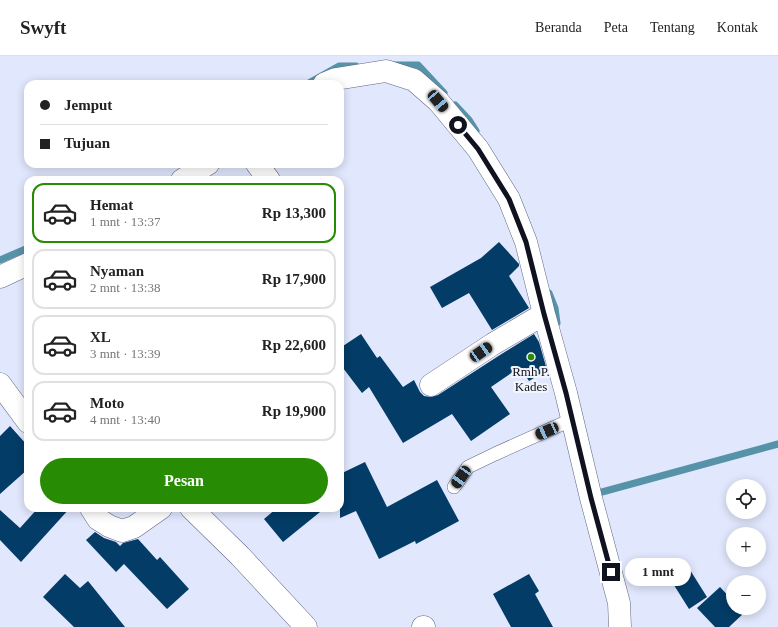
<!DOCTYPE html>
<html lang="id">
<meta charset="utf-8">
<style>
:root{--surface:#fff;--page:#f2f2f2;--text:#222;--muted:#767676;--line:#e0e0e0;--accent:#278c03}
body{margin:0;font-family:Georgia,serif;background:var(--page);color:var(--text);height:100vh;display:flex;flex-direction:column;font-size:15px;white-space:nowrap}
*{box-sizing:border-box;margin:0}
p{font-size:13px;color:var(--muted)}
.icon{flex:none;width:22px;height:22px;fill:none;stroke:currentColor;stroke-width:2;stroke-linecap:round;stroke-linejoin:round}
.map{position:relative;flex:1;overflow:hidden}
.sheet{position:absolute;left:24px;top:120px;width:320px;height:336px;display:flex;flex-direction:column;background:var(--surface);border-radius:12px;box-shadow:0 2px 10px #0003}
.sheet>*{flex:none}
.top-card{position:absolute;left:24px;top:24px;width:320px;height:88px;border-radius:12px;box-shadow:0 2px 10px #0003;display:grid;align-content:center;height:88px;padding:0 16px;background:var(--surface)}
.buttons{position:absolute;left:726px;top:423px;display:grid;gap:8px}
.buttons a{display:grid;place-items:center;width:40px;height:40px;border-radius:50%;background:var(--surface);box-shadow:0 2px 10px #0003;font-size:20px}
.end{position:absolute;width:18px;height:18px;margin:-9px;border:5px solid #10131f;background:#fff;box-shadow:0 0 0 2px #fff}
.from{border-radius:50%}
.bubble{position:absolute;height:28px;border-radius:14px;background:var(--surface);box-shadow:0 2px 10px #0003;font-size:13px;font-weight:700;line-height:28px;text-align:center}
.car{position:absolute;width:12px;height:24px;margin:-12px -6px;border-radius:5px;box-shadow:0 0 3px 1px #0007;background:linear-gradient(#222 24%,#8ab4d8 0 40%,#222 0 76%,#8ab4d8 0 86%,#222 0)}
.top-card b{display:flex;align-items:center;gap:14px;height:38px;font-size:15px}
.top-card b+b{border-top:1px solid var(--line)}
.top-card i{width:10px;height:10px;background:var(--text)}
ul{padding:7px 0 0;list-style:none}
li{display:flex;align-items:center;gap:12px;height:60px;margin:0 8px 6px;padding:0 8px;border:2px solid var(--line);border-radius:12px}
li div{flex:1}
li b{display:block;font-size:15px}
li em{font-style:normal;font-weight:700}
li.active{border-color:var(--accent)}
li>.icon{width:36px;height:36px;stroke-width:1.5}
.primary-button{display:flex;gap:8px;margin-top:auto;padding:8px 16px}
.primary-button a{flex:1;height:46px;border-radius:24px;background:var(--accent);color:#fff;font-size:16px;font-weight:700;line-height:46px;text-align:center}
header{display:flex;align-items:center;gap:24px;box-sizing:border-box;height:56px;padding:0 20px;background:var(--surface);border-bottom:1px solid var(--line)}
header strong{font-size:19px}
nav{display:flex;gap:22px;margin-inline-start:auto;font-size:14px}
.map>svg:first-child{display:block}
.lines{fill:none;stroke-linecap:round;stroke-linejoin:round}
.stream{stroke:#5692a8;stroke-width:7}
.building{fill:#033c66}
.lane-casing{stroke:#606785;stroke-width:14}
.street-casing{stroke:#606785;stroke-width:23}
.lane{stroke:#fff;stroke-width:13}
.street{stroke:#fff;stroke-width:22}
.route{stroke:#10131f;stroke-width:5}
.poi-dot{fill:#278c03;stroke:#f3f5fc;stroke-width:1.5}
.labels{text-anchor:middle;stroke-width:4;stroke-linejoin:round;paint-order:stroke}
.poi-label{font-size:13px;fill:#10131f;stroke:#f3f5fc}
</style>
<header>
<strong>Swyft</strong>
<nav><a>Beranda</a><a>Peta</a><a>Tentang</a><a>Kontak</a></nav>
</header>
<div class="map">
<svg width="778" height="571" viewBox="0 0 778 571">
<rect width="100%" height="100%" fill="#e1e7fc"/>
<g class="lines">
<path class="stream" d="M 394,9 L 418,9 L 444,37
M 307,28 L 339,10 L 356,10
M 455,49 L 469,64 L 476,75
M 0,204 L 28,192
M 549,237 L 555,252 L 557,267
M 602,436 L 778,388"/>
</g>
<path class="building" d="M 499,186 L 519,208 L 519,210 L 509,220 L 529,252 L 492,274 L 469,237 L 442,252 L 430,231 L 481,202 Z
M 361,278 L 377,302 L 380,300 L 403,331 L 414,324 L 420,336 L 424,340 L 431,341 L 438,339 L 500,299 L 534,278 L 539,286 L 547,314 L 529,325 L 520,311 L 491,331 L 510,358 L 471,385 L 452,358 L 403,387 L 369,331 L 362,337 L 340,308 L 340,292 Z
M 10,370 L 28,390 L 28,413 L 0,438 L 0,380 Z
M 365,406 L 387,451 L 437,424 L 459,465 L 416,488 L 415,485 L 379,503 L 356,455 L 340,462 L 340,418 Z
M 38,452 L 70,452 L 21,506 L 0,484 L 0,454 L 20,472 Z
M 277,452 L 325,452 L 283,486 L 264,463 Z
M 95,476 L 104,482 L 116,486 L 120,490 L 123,487 L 138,483 L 157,504 L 160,501 L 189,533 L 167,553 L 124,508 L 116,516 L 86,484 Z
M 685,506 L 707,541 L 689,553 L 667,518 Z
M 65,518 L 80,532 L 88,525 L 125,571 L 74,571 L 43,541 Z
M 529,518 L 539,535 L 535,538 L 553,571 L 511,571 L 493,538 Z
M 720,531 L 733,545 L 733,552 L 739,552 L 744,557 L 729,571 L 715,571 L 697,552 Z"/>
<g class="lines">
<defs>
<path id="lane" d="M 454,431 L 468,411 L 495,398 L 573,363"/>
<path id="street" d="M 324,28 L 336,23 L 386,15 L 414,24 L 438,45 L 478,93 L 509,143 L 526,186 L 544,258 L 566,337 L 591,442 L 619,547 L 620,571
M 257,108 L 269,124
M 182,124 L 208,108
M 0,221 L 28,208
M 0,328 L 28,366
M 431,329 L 493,288 L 544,258
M 91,452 L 98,463 L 109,470 L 122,475 L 134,471 L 161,452
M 191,452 L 240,500 L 306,571
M 423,571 L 424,571"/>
</defs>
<use href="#lane" class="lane-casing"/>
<use href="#street" class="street-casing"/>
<use href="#lane" class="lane"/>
<use href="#street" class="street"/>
</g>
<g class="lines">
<path class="route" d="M 458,69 L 478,93 L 509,143 L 526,186 L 544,258 L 566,337 L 591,442 L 611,516"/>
</g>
<circle class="poi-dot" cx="531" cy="301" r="4"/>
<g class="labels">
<g class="poi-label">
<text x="531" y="320">Rmh P.<tspan x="531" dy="15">Kades</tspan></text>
</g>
</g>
</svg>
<div class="buttons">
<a><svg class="icon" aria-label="locate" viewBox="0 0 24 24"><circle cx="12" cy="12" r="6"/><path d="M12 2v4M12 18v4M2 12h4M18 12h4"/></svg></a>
<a>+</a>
<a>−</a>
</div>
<i class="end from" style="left:458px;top:69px"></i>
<i class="end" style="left:611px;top:516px"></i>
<div class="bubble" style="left:625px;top:502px;width:66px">1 mnt</div>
<i class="car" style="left:438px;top:45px;rotate:140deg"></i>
<i class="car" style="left:481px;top:296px;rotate:56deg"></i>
<i class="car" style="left:547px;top:375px;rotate:246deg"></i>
<i class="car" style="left:461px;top:421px;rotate:215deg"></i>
<div class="top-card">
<b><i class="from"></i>Jemput</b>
<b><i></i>Tujuan</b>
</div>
<section class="sheet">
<ul>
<li class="active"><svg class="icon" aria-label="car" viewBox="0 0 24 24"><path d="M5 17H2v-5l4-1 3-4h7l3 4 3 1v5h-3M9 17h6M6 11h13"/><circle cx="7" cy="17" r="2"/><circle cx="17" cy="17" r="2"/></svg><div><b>Hemat</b><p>1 mnt · 13:37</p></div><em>Rp 13,300</em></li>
<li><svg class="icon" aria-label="car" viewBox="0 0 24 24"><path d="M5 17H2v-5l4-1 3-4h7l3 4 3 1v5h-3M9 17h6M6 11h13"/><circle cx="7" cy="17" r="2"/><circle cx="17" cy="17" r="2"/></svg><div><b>Nyaman</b><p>2 mnt · 13:38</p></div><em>Rp 17,900</em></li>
<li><svg class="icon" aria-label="car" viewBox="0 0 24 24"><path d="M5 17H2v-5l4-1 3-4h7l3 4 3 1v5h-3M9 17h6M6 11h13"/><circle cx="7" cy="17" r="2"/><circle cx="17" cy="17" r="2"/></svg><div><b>XL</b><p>3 mnt · 13:39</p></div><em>Rp 22,600</em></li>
<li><svg class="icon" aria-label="car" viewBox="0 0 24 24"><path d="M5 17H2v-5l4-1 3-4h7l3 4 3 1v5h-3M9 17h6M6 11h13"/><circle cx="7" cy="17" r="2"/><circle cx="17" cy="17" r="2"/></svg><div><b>Moto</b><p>4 mnt · 13:40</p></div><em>Rp 19,900</em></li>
</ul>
<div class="primary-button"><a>Pesan</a></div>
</section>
</div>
